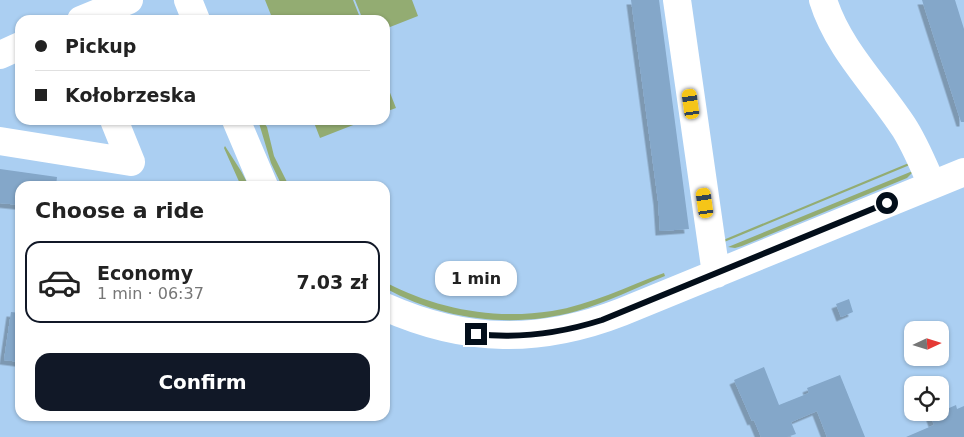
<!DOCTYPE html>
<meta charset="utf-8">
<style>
:root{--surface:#fff;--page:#f6f6f6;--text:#222;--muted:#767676;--line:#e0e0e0;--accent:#111827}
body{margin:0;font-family:"DejaVu Sans",sans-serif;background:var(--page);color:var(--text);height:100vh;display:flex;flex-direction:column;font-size:19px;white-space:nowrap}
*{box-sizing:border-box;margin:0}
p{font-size:16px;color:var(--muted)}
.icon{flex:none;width:28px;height:28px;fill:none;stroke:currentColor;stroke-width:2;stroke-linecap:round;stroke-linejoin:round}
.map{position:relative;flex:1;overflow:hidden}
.side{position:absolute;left:15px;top:181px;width:375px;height:240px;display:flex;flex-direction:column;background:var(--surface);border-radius:15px;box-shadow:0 1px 4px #0004}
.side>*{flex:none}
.hud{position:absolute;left:15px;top:15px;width:375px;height:110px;border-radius:15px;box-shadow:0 1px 4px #0004;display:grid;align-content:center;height:110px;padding:0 20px;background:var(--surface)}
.needle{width:32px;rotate:86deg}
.controls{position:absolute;left:904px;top:321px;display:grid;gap:10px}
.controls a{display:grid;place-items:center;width:45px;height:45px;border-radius:10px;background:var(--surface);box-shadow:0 1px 4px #0004;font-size:25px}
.end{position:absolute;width:22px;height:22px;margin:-11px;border:6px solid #030e1a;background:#fff;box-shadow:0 0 0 2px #fff}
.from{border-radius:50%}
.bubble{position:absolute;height:35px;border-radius:15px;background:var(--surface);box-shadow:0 1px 4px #0004;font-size:16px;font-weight:600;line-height:35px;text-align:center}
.car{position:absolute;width:15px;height:30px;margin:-15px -8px;border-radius:6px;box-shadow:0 0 4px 1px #0007;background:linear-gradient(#f5c518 24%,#345 0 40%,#f5c518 0 76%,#345 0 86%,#f5c518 0)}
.hud b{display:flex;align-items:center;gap:18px;height:48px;font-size:19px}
.hud b+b{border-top:1px solid var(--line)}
.hud i{width:12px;height:12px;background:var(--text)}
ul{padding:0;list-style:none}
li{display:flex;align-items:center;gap:15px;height:82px;margin:0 10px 8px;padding:0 10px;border:2px solid var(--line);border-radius:15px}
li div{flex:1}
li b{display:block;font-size:19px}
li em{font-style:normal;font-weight:600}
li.active{border-color:var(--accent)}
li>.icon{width:45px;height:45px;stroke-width:1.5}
h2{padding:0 20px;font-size:22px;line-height:60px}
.button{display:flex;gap:10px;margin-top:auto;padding:10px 20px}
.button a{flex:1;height:58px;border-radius:15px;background:var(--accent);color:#fff;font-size:20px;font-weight:600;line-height:58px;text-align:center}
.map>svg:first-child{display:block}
.green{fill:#93ac72}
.building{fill:#84a7c9;filter:url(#shadow)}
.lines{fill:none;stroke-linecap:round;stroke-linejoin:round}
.minor{stroke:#fff;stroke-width:28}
.route{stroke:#030e1a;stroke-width:6}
</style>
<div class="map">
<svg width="964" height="437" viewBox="0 0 964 437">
<defs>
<filter id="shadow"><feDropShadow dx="-4.5" dy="4.5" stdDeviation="0" flood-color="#0004"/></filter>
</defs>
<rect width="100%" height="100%" fill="#abcff2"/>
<path class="green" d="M 265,0 L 353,0 L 361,20 L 273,20 Z
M 355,0 L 412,0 L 418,16 L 385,29 L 385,20 L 363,20 Z
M 385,80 L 396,108 L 385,112 Z
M 258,120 L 262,120 L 267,127 L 274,156 L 289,186 L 282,186 L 271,163 Z
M 313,120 L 366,120 L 320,138 Z
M 225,146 L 241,171 L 249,186 L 241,186 L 224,148 Z
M 916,160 L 917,162 L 717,245 L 716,243 Z
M 915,170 L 907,178 L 742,246 L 735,248 L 728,247 Z
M 664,273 L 665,276 C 636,288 607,302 577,311 C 513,329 443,320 385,288 L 385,282 C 436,309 494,320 552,311 C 590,305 628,286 664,273 Z"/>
<path class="building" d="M 631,0 L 659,0 L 689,229 L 660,231 L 658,201 Z
M 922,0 L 955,0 L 964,29 L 964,122 L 961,122 Z
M 0,169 L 57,177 L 56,186 L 20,186 L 20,205 L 0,203 Z
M 849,299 L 853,312 L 841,317 L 836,304 Z
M 11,312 L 20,313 L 20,362 L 4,360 Z
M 764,367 L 779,405 L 809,393 L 807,388 L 840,375 L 865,437 L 827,437 L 817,411 L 791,422 L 796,434 L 787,437 L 761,437 L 754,420 L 752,421 L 734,380 Z
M 956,405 L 957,409 L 964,406 L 964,437 L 906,437 L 934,425 L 930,414 L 940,412 Z"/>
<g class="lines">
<path class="minor" d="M 188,0 L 196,20
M 677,0 L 716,274
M 823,0 C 838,49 878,87 905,129 C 916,147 924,166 932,185
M 81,20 L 129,0
M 0,55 L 20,46
M 114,120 L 131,162
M 236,120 L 264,186
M 0,141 L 131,162
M 385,307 C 466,343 540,344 622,312 L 964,172"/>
</g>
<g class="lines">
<path class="route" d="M 476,334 C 519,339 561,333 602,320 L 887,203"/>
</g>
</svg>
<div class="controls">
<a><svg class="needle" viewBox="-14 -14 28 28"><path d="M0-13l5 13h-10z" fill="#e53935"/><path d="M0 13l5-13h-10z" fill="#767676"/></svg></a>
<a><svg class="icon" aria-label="locate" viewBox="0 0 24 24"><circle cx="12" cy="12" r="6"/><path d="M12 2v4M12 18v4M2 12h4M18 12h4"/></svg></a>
</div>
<i class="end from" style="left:887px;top:203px"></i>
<i class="end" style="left:476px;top:334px"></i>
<div class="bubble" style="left:435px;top:261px;width:82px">1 min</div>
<i class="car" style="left:691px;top:104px;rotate:352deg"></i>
<i class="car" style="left:705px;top:203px;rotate:352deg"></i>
<div class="hud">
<b><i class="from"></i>Pickup</b>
<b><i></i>Kołobrzeska</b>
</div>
<section class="side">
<h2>Choose a ride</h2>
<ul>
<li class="active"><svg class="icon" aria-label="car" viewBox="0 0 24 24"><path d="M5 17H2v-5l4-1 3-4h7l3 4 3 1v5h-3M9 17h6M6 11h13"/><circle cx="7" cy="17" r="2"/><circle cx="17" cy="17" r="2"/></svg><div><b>Economy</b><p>1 min · 06:37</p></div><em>7.03 zł</em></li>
</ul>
<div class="button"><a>Confirm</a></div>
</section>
</div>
